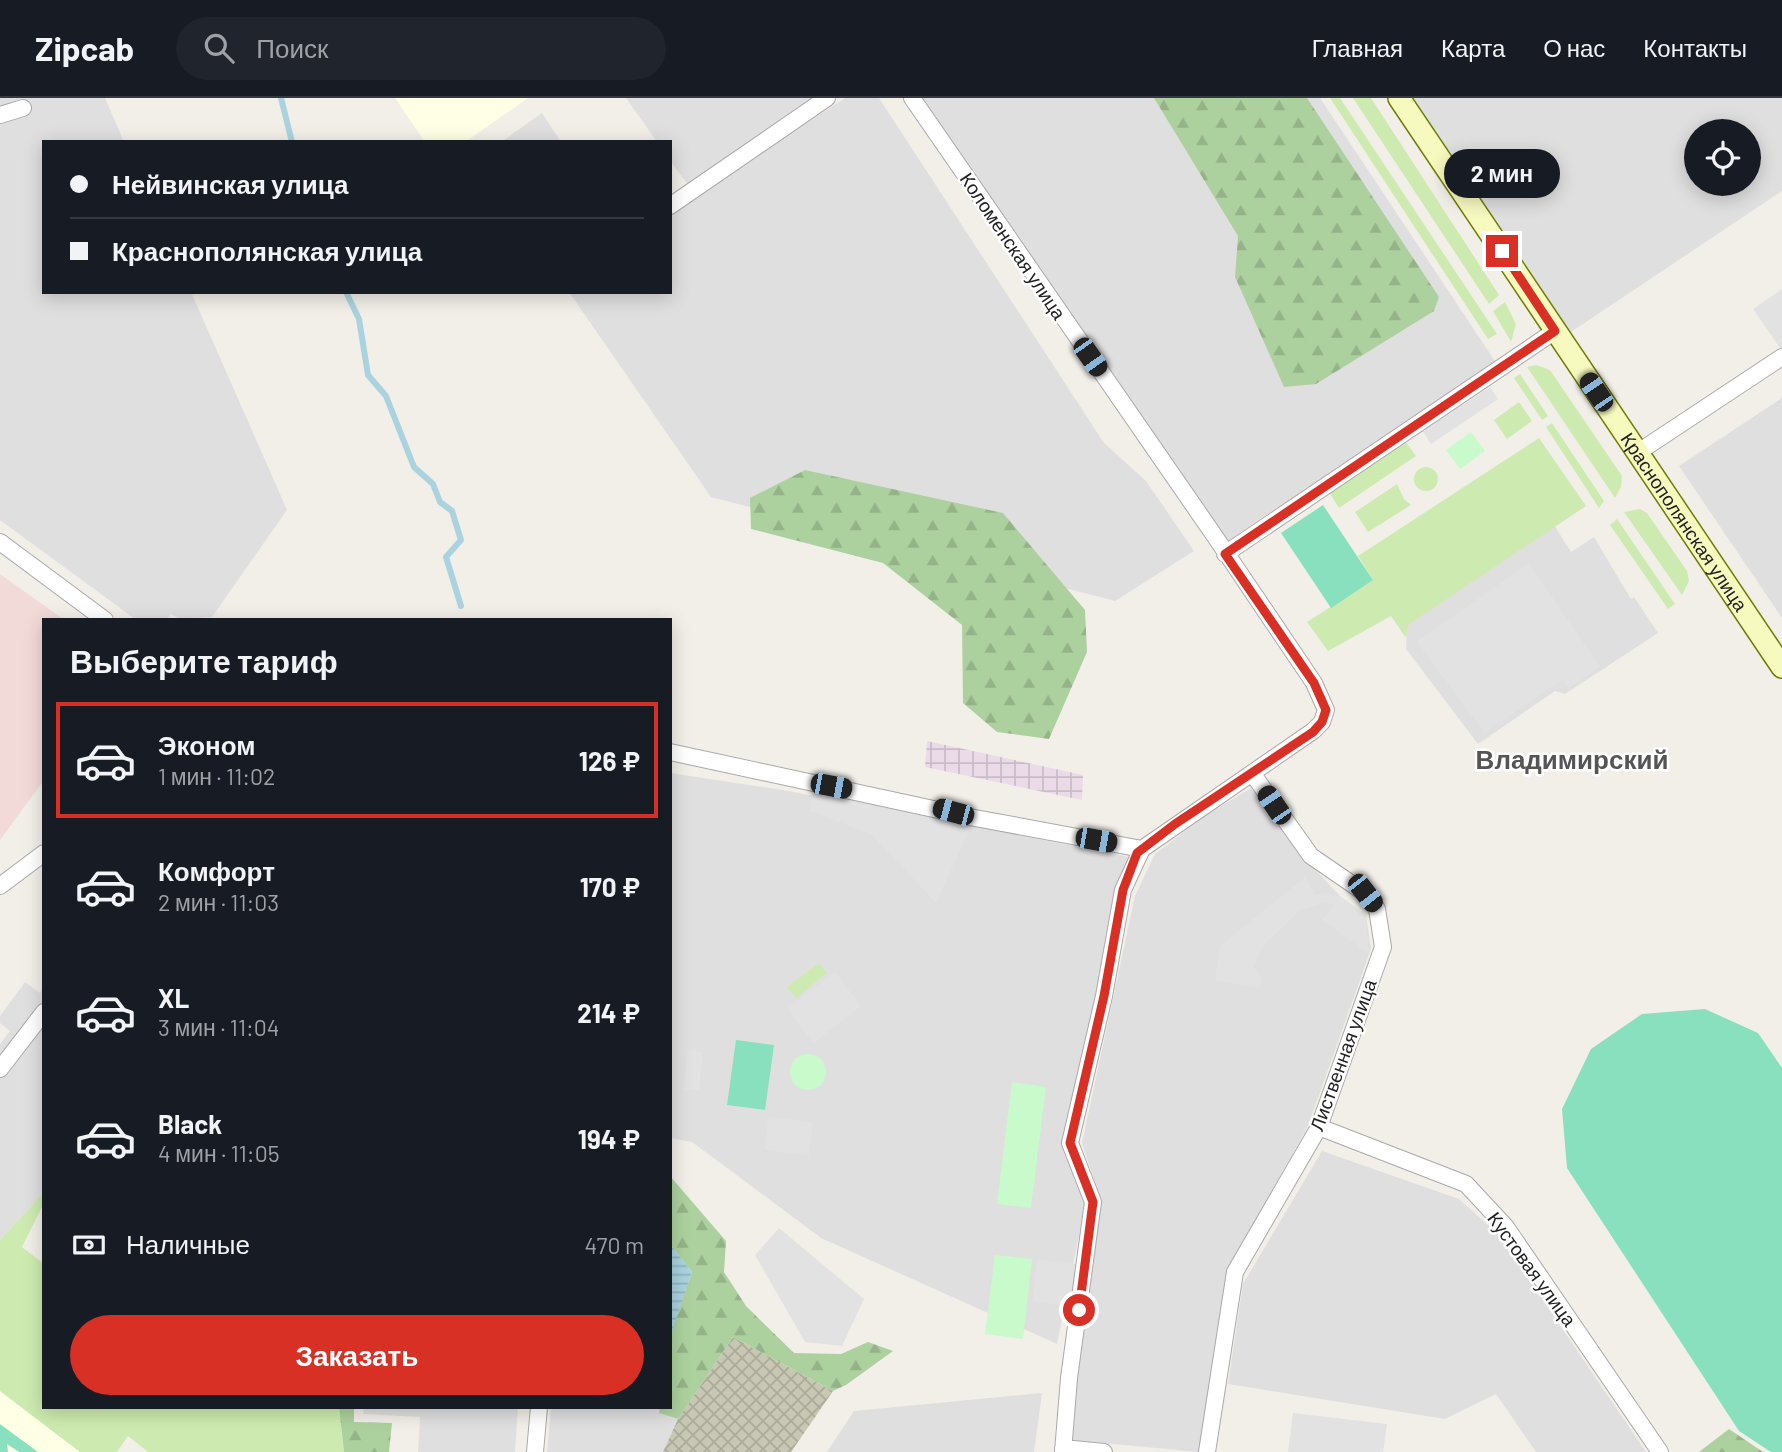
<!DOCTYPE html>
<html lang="ru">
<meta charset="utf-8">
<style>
:root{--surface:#171b24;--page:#20242c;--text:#f1f3f6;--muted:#9ea1a6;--line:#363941;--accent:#d93025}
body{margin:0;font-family:Barlow,sans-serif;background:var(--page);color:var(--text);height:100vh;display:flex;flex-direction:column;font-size:26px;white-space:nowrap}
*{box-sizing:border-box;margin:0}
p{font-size:23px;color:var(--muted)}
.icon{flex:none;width:38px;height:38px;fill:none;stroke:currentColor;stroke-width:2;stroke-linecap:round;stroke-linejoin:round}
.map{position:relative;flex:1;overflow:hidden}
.drawer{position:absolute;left:42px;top:520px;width:630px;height:791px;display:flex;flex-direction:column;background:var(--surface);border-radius:0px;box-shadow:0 4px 18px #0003}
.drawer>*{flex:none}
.top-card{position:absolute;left:42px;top:42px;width:630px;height:154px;border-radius:0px;box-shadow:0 4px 18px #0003;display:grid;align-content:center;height:154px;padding:0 28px;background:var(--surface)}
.buttons{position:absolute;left:1684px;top:21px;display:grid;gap:14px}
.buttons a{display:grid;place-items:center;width:77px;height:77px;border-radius:50%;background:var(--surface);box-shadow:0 4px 18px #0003;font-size:35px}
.end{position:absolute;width:32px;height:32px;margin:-16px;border:9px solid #d93025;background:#fff;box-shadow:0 0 0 4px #fff}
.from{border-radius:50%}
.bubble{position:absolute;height:49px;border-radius:24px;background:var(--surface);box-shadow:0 4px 18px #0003;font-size:23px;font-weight:700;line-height:49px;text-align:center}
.car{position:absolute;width:21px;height:42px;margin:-21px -10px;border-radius:9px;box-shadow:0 0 5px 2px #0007;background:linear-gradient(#222 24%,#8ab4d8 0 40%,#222 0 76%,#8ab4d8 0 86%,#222 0)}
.top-card b{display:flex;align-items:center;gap:24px;height:66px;font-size:26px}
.top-card b+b{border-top:2px solid var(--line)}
.top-card i{width:18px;height:18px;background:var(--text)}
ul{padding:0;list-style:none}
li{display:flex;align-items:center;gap:21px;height:116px;margin:0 14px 10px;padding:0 14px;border:4px solid transparent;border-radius:0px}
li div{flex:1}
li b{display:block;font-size:26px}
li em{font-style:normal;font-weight:700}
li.current{border-color:var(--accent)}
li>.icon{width:63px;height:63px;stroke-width:1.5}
h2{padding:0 28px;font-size:32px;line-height:84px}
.pay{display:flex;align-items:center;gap:18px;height:77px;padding:0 28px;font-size:26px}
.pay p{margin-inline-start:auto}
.primary-button{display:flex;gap:14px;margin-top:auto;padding:14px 28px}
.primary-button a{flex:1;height:80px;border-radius:42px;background:var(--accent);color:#fff;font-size:28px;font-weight:700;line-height:80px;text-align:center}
header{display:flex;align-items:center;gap:42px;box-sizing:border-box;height:98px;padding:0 35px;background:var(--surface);border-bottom:2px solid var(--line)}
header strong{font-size:33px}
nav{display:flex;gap:38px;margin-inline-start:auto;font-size:24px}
.search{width:490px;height:63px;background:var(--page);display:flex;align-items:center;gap:18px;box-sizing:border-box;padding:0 24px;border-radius:38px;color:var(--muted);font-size:26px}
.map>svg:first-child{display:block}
.residential{fill:#e0dfdf;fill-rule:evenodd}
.commercial{fill:#f2dad9}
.industrial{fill:url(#industrial-grid)}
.education{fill:#ffffe5}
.construction{fill:url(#construction-cross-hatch)}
.grass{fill:#cdebb0}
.forest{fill:url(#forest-firs)}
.park{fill:#c8facc}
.pitch{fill:#88e0be}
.parking{fill:#e2e2e2}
.water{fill:url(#water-rules)}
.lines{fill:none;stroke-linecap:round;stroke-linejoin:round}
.stream{stroke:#aad3df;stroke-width:6}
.street-casing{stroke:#a9a9a9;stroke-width:18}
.secondary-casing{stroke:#707d05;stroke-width:24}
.street{stroke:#fff;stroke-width:16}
.secondary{stroke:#f7fabf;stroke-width:21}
.route{stroke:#d93025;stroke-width:9}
.labels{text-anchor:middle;stroke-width:5;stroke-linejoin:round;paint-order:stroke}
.street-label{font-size:19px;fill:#222;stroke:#fff}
.district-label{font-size:26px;font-weight:bold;fill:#555;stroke:#fff}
</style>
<header>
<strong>Zipcab</strong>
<div class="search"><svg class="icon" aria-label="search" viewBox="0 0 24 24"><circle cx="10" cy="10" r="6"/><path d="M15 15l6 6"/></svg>Поиск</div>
<nav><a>Главная</a><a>Карта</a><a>О нас</a><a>Контакты</a></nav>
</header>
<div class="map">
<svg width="1782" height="1354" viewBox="0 0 1782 1354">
<defs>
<pattern id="industrial-grid" width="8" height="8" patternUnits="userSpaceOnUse" patternTransform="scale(1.75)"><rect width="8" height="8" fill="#ebdbe8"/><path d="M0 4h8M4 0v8" fill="none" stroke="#c9bcc7"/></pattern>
<pattern id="construction-cross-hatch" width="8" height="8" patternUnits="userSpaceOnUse" patternTransform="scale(1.75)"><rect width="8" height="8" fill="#c7c7b4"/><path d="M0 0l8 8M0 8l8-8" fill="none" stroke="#abab9a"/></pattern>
<pattern id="forest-firs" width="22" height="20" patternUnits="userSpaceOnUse" patternTransform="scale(1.75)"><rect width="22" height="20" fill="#add19e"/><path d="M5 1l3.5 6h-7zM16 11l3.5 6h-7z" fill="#95b388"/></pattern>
<pattern id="water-rules" width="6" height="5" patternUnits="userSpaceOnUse" patternTransform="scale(1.75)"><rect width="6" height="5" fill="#aad3df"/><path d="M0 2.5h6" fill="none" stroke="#92b5bf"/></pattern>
</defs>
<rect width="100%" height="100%" fill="#f2efe9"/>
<path class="residential" d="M 0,0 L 105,0 L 124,44 L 44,44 L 44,194 L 191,194 L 287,412 L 212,519 L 180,521 L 171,516 L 167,521 L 135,521 L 0,422 Z
M 626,0 L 821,0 L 689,88 L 670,63 L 670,44 L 657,44 Z
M 845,0 L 879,0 L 1104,345 L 1146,383 L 1194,453 L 1115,503 L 711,399 L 569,194 L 670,194 L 670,116 Z
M 911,0 L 1320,0 L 1495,263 L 1219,449 Z
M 1412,0 L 1782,0 L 1782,93 L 1571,234 ZM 1696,33 L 1748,33 L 1748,86 L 1696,86 Z
M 542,15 L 561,44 L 501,44 Z
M 1782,300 L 1782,520 L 1679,368 Z
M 1554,427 L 1571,454 L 1594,439 L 1631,501 L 1634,499 L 1658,535 L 1565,596 L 1555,593 L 1478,646 L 1406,551 L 1407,527 Z
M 670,675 L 783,692 L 1130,759 L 1070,1044 L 1087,1097 L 1057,1246 L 821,1140 L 692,1044 L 670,1040 Z
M 1251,690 L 1306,762 L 1341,799 L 1366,817 L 1371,851 L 1308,1028 L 1227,1175 L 1199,1354 L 1070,1342 L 1098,1094 L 1082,1045 L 1135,798 L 1155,756 L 1206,717 Z
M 25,884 L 40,895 L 44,890 L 44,1094 L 0,1142 L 0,946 L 10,933 L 0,925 L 0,918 Z
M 1322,1053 L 1459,1101 L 1498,1136 L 1646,1354 L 1536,1354 L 1496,1296 L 1445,1321 L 1228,1286 L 1243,1186 Z
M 1042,1295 L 1034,1354 L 827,1354 L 854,1313 Z
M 364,1309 L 518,1309 L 515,1354 L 418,1354 L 420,1319 L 363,1316 Z
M 551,1309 L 660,1309 L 660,1315 L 678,1321 L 663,1354 L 547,1354 Z"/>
<path class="commercial" d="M 0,476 L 63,521 L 44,522 L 44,682 L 0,742 Z"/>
<path class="industrial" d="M 927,643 L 1083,677 L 1082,702 L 925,669 Z"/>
<path class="education" d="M 395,0 L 528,0 L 465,44 L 425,44 Z
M 0,1293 L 80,1354 L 0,1354 Z"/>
<path class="construction" d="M 733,1239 L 833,1293 L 791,1354 L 663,1354 L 678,1321 Z"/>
<path class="grass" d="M 1330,0 L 1340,0 L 1497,236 L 1488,241 Z
M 1353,0 L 1371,0 L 1499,197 L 1489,206 Z
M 1505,204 L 1516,226 L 1511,244 L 1493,213 Z
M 1536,267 L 1550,272 L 1622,378 L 1621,389 L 1615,400 L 1527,269 Z
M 1520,276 L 1548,318 L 1542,322 L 1514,280 Z
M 1519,304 L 1532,323 L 1507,341 L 1494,322 Z
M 1552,325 L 1604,403 L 1599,410 L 1546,329 Z
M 1539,340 L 1586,408 L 1408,527 L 1406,540 L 1391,518 L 1328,553 L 1307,524 L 1373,482 L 1358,458 Z
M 1405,343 L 1416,358 L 1339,410 L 1329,394 Z
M1414 381a12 12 0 1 1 24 0a12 12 0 1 1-24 0Z
M 1397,386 L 1404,401 L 1411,407 L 1368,434 L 1355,414 Z
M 1640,411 L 1647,415 L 1687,473 L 1689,483 L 1682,497 L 1624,414 Z
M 1617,421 L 1675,506 L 1668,511 L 1610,427 Z
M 819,865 L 827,875 L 796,900 L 787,889 Z
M 44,1094 L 44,1105 L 22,1149 L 44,1166 L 44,1309 L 339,1309 L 344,1354 L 148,1354 L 128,1338 L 117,1354 L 80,1354 L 0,1293 L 0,1142 Z"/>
<path class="forest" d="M 1154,0 L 1307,0 L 1439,199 L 1434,213 L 1316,286 L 1284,289 L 1235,179 L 1238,138 Z
M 805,372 L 1003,415 L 1085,512 L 1087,554 L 1049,641 L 997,634 L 963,605 L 962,527 L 883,465 L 751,431 L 750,400 Z
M 670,1078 L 726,1143 L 724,1174 L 746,1208 L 794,1255 L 841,1256 L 868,1244 L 893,1253 L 846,1287 L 833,1293 L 733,1239 L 678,1321 L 659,1315 L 660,1309 L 670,1309 L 670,1236 L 692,1174 L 670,1146 Z
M 339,1309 L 354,1309 L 354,1324 L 392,1325 L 389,1354 L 344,1354 Z
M 1729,1331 L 1763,1354 L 1699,1354 Z"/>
<path class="park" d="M 1471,334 L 1485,353 L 1460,371 L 1446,352 Z
M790 974a18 18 0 1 1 36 0a18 18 0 1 1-36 0Z
M 1012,984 L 1046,989 L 1031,1110 L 997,1106 Z
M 995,1157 L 1032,1161 L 1023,1241 L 985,1236 Z"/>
<path class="pitch" d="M 1323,407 L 1373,482 L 1331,510 L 1281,435 Z
M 1705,911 L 1758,935 L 1782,970 L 1782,1354 L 1771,1354 L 1739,1333 L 1567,1070 L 1562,1011 L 1591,951 L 1642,916 Z
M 736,942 L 774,947 L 765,1012 L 727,1007 Z
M 0,1326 L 38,1354 L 19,1354 L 7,1346 L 8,1354 L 0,1354 Z"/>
<path class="parking" d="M 1782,191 L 1782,253 L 1753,211 Z
M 1490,289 L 1498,301 L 1431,346 L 1423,333 Z
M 1529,465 L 1600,569 L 1569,590 L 1562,582 L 1485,635 L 1417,544 Z
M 813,693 L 971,728 L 936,805 L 871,736 L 810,713 Z
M 1305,779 L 1315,797 L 1325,795 L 1341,799 L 1366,817 L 1369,856 L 1322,822 L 1334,807 L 1324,805 L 1300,812 L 1262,849 L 1254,869 L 1261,878 L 1260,890 L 1215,882 L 1220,848 Z
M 835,874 L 861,908 L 813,945 L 787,911 Z
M 688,952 L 703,954 L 699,993 L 684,991 Z
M 768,1019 L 813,1024 L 809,1057 L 765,1052 Z
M 779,1130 L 864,1201 L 842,1248 L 805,1244 L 755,1157 Z
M 1037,1161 L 1085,1167 L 1077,1209 L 1033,1203 Z
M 1293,1315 L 1387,1326 L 1383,1354 L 1288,1354 Z"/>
<path class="water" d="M 670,1146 L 692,1174 L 671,1236 L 670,1236 Z"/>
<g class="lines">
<path class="stream" d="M 281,0 L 292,44
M 346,194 L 359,221 L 368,277 L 386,298 L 414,369 L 433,386 L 440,404 L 452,413 L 461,442 L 446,459 L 461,508"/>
<defs>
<path id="street" d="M 912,0 L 1216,440 L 1314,585 L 1326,612 L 1322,624 L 1313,633 L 1142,751 L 1123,792 L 1104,898 L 1070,1045 L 1093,1104 L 1069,1280 L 1063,1354
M 0,17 L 23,10
M 670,108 L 827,0
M 1637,355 L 1782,259
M 0,444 L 105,522
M 1225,456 L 1555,233
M 670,654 L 975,720 L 1142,751
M 0,788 L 44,755
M 0,971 L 44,914
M 1319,1029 L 1466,1086 L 1506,1129 L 1660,1354
M 1063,1350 L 1104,1354
M 535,1354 L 539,1309
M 1207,1354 L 1235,1174 L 1319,1029 L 1383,849 L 1377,811 L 1365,795 L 1311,758 L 1252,675"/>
<g id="secondary">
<path id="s1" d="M 1399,0 L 1782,569"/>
</g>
</defs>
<use href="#street" class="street-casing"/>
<use href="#secondary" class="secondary-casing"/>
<use href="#street" class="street"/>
<use href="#secondary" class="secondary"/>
</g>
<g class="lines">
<path class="route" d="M 1079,1212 L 1093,1104 L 1070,1045 L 1104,898 L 1123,792 L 1137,755 L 1175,726 L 1313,634 L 1322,624 L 1326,612 L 1314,585 L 1225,456 L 1555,233 L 1502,153"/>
</g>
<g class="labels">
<g class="street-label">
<text transform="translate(1013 148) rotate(56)" y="7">Коломенская улица</text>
<text dy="7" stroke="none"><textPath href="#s1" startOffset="511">Краснополянская улица</textPath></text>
<text transform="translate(1343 957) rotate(-70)" y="7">Лиственная улица</text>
<text transform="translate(1532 1171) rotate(54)" y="7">Кустовая улица</text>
</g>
<g class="district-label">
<text x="1572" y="671">Владимирский</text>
</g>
</g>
</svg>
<div class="buttons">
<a><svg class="icon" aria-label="locate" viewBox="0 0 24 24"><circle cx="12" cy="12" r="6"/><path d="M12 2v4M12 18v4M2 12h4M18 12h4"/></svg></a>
</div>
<i class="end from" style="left:1079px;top:1212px"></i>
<i class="end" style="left:1502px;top:153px"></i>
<div class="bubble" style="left:1444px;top:51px;width:116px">2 мин</div>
<i class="car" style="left:1090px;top:259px;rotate:145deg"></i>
<i class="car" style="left:1596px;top:294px;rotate:326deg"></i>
<i class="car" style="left:831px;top:688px;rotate:101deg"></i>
<i class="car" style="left:1274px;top:707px;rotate:326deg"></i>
<i class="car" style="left:953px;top:714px;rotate:285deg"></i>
<i class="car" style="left:1096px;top:742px;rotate:100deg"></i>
<i class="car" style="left:1365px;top:795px;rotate:142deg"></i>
<div class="top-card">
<b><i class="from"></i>Нейвинская улица</b>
<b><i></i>Краснополянская улица</b>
</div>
<section class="drawer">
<h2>Выберите тариф</h2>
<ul>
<li class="current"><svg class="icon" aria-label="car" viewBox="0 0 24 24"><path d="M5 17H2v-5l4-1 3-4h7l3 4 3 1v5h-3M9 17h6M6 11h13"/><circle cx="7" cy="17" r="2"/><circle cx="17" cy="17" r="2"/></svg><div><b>Эконом</b><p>1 мин · 11:02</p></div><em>126 ₽</em></li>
<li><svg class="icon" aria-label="car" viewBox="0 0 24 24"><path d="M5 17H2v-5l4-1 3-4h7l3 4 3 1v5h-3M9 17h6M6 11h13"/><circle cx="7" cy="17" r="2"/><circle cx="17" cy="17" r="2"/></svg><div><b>Комфорт</b><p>2 мин · 11:03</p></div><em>170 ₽</em></li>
<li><svg class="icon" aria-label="car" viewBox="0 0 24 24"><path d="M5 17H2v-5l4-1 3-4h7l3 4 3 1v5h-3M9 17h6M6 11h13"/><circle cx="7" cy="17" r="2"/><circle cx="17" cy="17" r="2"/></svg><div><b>XL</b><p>3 мин · 11:04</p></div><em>214 ₽</em></li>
<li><svg class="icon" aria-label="car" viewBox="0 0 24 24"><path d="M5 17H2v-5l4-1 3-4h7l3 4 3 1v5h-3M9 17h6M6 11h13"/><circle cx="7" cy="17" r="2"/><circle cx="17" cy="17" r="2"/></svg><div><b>Black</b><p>4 мин · 11:05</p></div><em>194 ₽</em></li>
</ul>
<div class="pay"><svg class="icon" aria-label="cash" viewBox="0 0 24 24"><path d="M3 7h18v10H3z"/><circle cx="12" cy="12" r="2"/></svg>Наличные<p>470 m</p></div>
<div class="primary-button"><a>Заказать</a></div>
</section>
</div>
